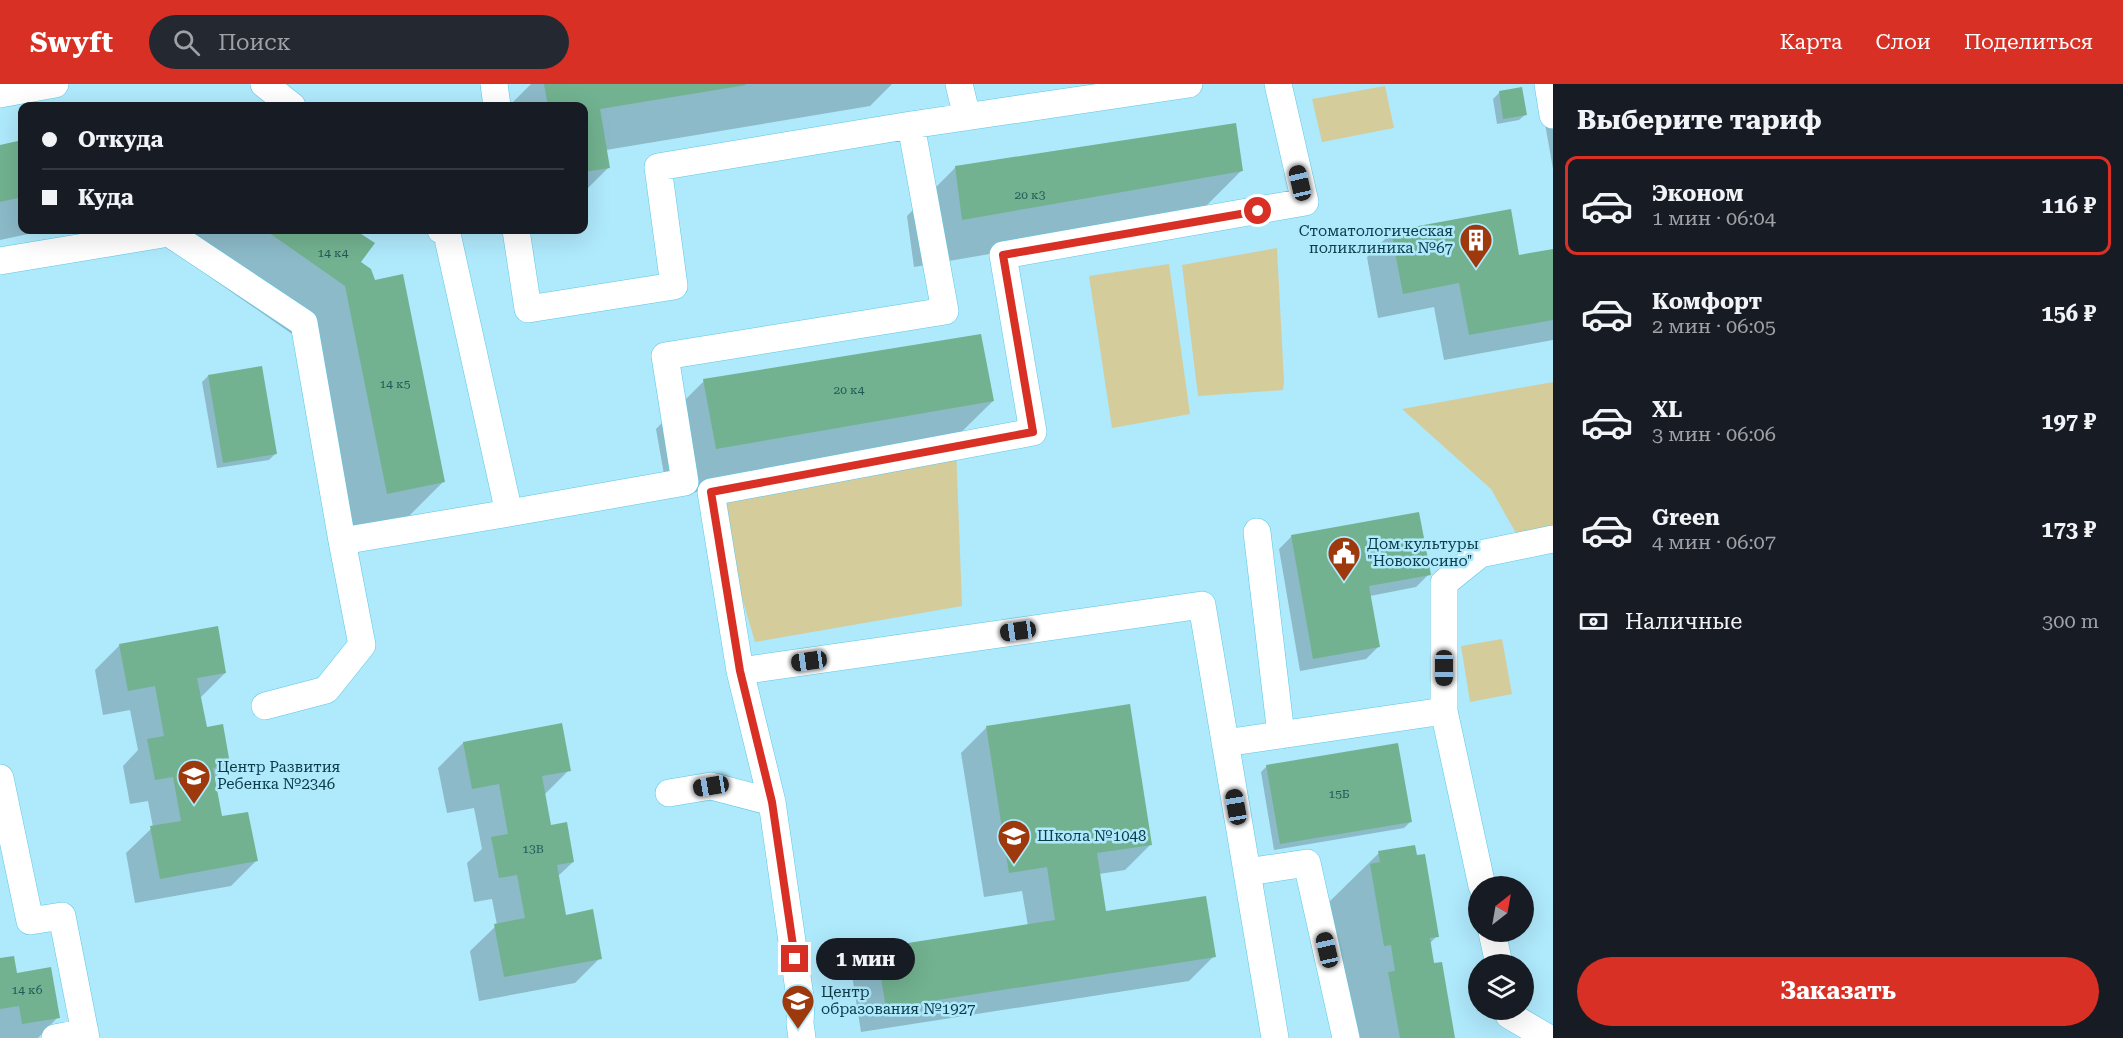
<!DOCTYPE html>
<html lang="ru">
<meta charset="utf-8">
<style>
:root{--surface:#171b24;--page:#242831;--text:#f1f3f6;--muted:#9ea1a6;--line:#363941;--accent:#d93025}
body{margin:0;font-family:"Roboto Serif",serif;background:var(--page);color:var(--text);height:100vh;display:flex;flex-direction:column;font-size:22px;white-space:nowrap}
*{box-sizing:border-box;margin:0}
p{font-size:20px;color:var(--muted)}
.icon{flex:none;width:33px;height:33px;fill:none;stroke:currentColor;stroke-width:2;stroke-linecap:round;stroke-linejoin:round}
.map{position:relative;flex:1;overflow:hidden}
.side{display:flex;flex-direction:column;background:var(--surface);width:570px}
.side>*{flex:none}
.top-card{position:absolute;left:18px;top:18px;width:570px;height:132px;border-radius:12px;box-shadow:0 6px 24px #0002;display:grid;align-content:center;height:132px;padding:0 24px;background:var(--surface)}
.needle{width:39px;rotate:31deg}
.buttons{position:absolute;left:1468px;top:792px;display:grid;gap:12px}
.buttons a{display:grid;place-items:center;width:66px;height:66px;border-radius:50%;background:var(--surface);box-shadow:0 6px 24px #0002;font-size:30px}
.end{position:absolute;width:27px;height:27px;margin:-14px;border:8px solid #d93025;background:#fff;box-shadow:0 0 0 3px #fff}
.from{border-radius:50%}
.bubble{position:absolute;height:42px;border-radius:21px;background:var(--surface);box-shadow:0 6px 24px #0002;font-size:20px;font-weight:700;line-height:42px;text-align:center}
.car{position:absolute;width:18px;height:36px;margin:-18px -9px;border-radius:8px;box-shadow:0 0 4px 2px #0007;background:linear-gradient(#222 24%,#8ab4d8 0 40%,#222 0 76%,#8ab4d8 0 86%,#222 0)}
.top-card b{display:flex;align-items:center;gap:21px;height:57px;font-size:22px}
.top-card b+b{border-top:2px solid var(--line)}
.top-card i{width:15px;height:15px;background:var(--text)}
ul{padding:0;list-style:none}
li{display:flex;align-items:center;gap:18px;height:99px;margin:0 12px 9px;padding:0 12px;border:3px solid transparent;border-radius:12px}
li div{flex:1}
li b{display:block;font-size:22px}
li em{font-style:normal;font-weight:700}
li.current{border-color:var(--accent)}
li>.icon{width:54px;height:54px;stroke-width:1.5}
h2{padding:0 24px;font-size:27px;line-height:72px}
.pay{display:flex;align-items:center;gap:15px;height:66px;padding:0 24px;font-size:22px}
.pay p{margin-inline-start:auto}
.primary-button{display:flex;gap:12px;margin-top:auto;padding:12px 24px}
.primary-button a{flex:1;height:69px;border-radius:36px;background:var(--accent);color:#fff;font-size:24px;font-weight:700;line-height:69px;text-align:center}
header{display:flex;align-items:center;gap:36px;box-sizing:border-box;height:84px;padding:0 30px;background:var(--accent);color:#fff}
header strong{font-size:28px}
nav{display:flex;gap:33px;margin-inline-start:auto;font-size:21px}
.search{width:420px;height:54px;background:var(--page);display:flex;align-items:center;gap:15px;box-sizing:border-box;padding:0 21px;border-radius:33px;color:var(--muted);font-size:22px}
main{display:flex;flex:1;min-height:0}
.map>svg:first-child{display:block}
.green{fill:#d4cc9b}
.shadow{fill:#0003}
.building{fill:#72b290}
.lines{fill:none;stroke-linecap:round;stroke-linejoin:round}
.minor-casing{stroke:#5cc7e6;stroke-width:28}
.minor{stroke:#fff;stroke-width:27}
.route{stroke:#d93025;stroke-width:8}
.labels{text-anchor:middle;stroke-width:5;stroke-linejoin:round;paint-order:stroke}
.number-label{font-size:12px;fill:#245859}
.poi-label{font-size:15px;fill:#0a3a47;stroke:#afe9fc;text-anchor:start}
</style>
<header>
<strong>Swyft</strong>
<div class="search"><svg class="icon" aria-label="search" viewBox="0 0 24 24"><circle cx="10" cy="10" r="6"/><path d="M15 15l6 6"/></svg>Поиск</div>
<nav><a>Карта</a><a>Слои</a><a>Поделиться</a></nav>
</header>
<main>
<div class="map">
<svg width="1553" height="954" viewBox="0 0 1553 954">
<rect width="100%" height="100%" fill="#afe9fc"/>
<path class="green" d="M 1385,2 L 1394,44 L 1322,58 L 1312,15 Z
M 1277,164 L 1284,298 L 1283,306 L 1198,312 L 1182,181 Z
M 1169,180 L 1190,330 L 1112,344 L 1089,192 Z
M 1553,298 L 1553,445 L 1517,451 L 1491,405 L 1402,325 Z
M 956,362 L 962,522 L 755,558 L 711,408 Z
M 1502,555 L 1512,610 L 1470,618 L 1461,562 Z"/>
<path class="shadow" d="M 531,0 L 892,0 L 870,22 L 606,66 L 609,83 L 584,108 L 584,22 L 509,22 Z
M 1538,0 L 1553,0 L 1553,85 Z
M 1521,5 L 1526,30 L 1519,36 L 1497,40 L 1493,15 L 1499,9 Z
M 22,58 L 22,146 L 47,146 L 0,156 L 0,63 Z
M 956,83 L 1242,86 L 1193,135 L 914,183 L 907,132 Z
M 142,146 L 353,146 L 373,159 L 359,179 L 443,398 L 392,449 L 336,460 L 295,252 Z
M 1392,148 L 1518,173 L 1553,167 L 1553,256 L 1444,276 L 1434,223 L 1378,234 L 1367,173 Z
M 208,292 L 275,370 L 269,376 L 217,384 L 202,298 Z
M 704,297 L 993,317 L 944,365 L 668,413 L 656,345 Z
M 1292,452 L 1429,490 L 1416,503 L 1370,512 L 1379,562 L 1366,575 L 1300,587 L 1279,465 Z
M 120,561 L 225,589 L 200,614 L 205,644 L 229,680 L 213,695 L 221,734 L 256,777 L 231,802 L 135,819 L 126,769 L 153,743 L 148,717 L 130,720 L 123,682 L 138,666 L 130,626 L 103,631 L 95,586 Z
M 986,644 L 1150,761 L 1125,786 L 1099,790 L 1105,829 L 1214,872 L 1189,897 L 861,948 L 852,891 L 877,866 L 1028,842 L 1022,807 L 984,813 L 961,669 Z
M 463,659 L 569,686 L 544,711 L 549,742 L 573,778 L 557,793 L 565,832 L 600,874 L 575,899 L 479,917 L 470,867 L 497,841 L 492,815 L 474,818 L 467,779 L 482,765 L 474,724 L 447,729 L 438,684 Z
M 1267,682 L 1410,738 L 1404,744 L 1274,766 L 1261,688 Z
M 1379,769 L 1437,852 L 1429,860 L 1453,954 L 1341,954 L 1328,819 Z
M 0,876 L 58,933 L 38,954 L 0,954 Z"/>
<path class="building" d="M 544,0 L 745,0 L 746,1 L 600,25 L 610,84 L 584,88 L 584,22 L 548,22 Z
M 1522,3 L 1527,31 L 1503,35 L 1499,7 Z
M 1236,39 L 1243,87 L 962,136 L 955,82 Z
M 22,56 L 22,113 L 0,118 L 0,61 Z
M 1511,125 L 1519,171 L 1553,165 L 1553,236 L 1469,251 L 1459,199 L 1403,210 L 1391,147 Z
M 265,146 L 355,146 L 375,159 L 361,178 L 371,185 L 375,196 L 403,190 L 445,398 L 387,410 L 345,202 Z
M 981,250 L 994,317 L 716,365 L 703,295 Z
M 262,282 L 277,370 L 223,379 L 208,291 Z
M 1419,428 L 1431,491 L 1369,502 L 1380,563 L 1313,575 L 1291,451 Z
M 218,542 L 226,589 L 197,594 L 207,643 L 223,640 L 230,680 L 213,684 L 222,732 L 248,728 L 258,777 L 160,795 L 150,742 L 181,737 L 173,693 L 155,696 L 147,655 L 164,652 L 155,602 L 128,607 L 119,560 Z
M 1130,620 L 1152,761 L 1097,769 L 1106,827 L 1206,812 L 1216,873 L 886,924 L 876,864 L 1055,836 L 1047,783 L 1009,789 L 986,642 Z
M 562,639 L 571,687 L 542,692 L 551,741 L 567,738 L 574,778 L 557,781 L 566,831 L 593,825 L 602,875 L 504,893 L 494,840 L 525,834 L 517,791 L 499,794 L 491,753 L 508,750 L 499,700 L 472,705 L 463,658 Z
M 1398,659 L 1412,738 L 1280,760 L 1266,681 Z
M 1415,761 L 1417,771 L 1425,770 L 1439,853 L 1430,854 L 1434,879 L 1442,878 L 1455,954 L 1400,954 L 1388,888 L 1395,887 L 1391,861 L 1384,862 L 1370,780 L 1380,778 L 1378,767 Z
M 14,872 L 17,889 L 51,883 L 60,934 L 22,940 L 19,922 L 0,925 L 0,874 Z"/>
<g class="lines">
<defs>
<path id="minor" d="M 264,0 L 292,22
M 494,0 L 497,22
M 959,0 L 967,33
M 1548,0 L 1553,31
M 0,10 L 55,0
M 911,41 L 1189,0
M 0,177 L 169,149 L 304,239 L 342,457 L 509,429 L 447,150 L 441,146
M 509,429 L 685,398 L 665,272 L 945,227 L 911,41 L 658,83 L 674,202 L 528,225 L 516,146
M 1257,448 L 1281,651
M 740,587 L 1202,521 L 1275,954
M 265,622 L 326,606 L 362,561 L 342,457
M 1225,659 L 1444,627
M 0,694 L 30,837 L 62,832 L 86,954
M 669,709 L 711,702 L 772,718
M 1247,788 L 1307,779 L 1346,954
M 1482,802 L 1444,627 L 1444,499 L 1480,470 L 1553,455
M 1492,848 L 1499,880
M 1508,926 L 1509,931 L 1548,954
M 55,954 L 85,948
M 802,954 L 800,939 L 801,920 L 772,718 L 740,587 L 711,408 L 1033,348 L 1003,171 L 1305,118 L 1278,0"/>
</defs>
<use href="#minor" class="minor-casing"/>
<use href="#minor" class="minor"/>
</g>
<g class="lines">
<path class="route" d="M 795,875 L 772,718 L 740,587 L 711,408 L 1033,348 L 1003,171 L 1258,127"/>
</g>
<defs>
<symbol id="building-pin" viewBox="-11 -11 22 30"><path d="M0 17L-7.5 6A9.5 9.5 0 1 1 7.5 6Z" fill="#9e390d" stroke="#afe9fc"/><path d="M-4-6H4V6H1V3H-1V6H-4ZM-2.5-4.3h1.7v1.8h-1.7ZM.8-4.3h1.7v1.8H.8ZM-2.5-1h1.7V.8h-1.7ZM.8-1h1.7V.8H.8Z" fill="#fff"/></symbol>
<symbol id="civic-pin" viewBox="-11 -11 22 30"><path d="M0 17L-7.5 6A9.5 9.5 0 1 1 7.5 6Z" fill="#9e390d" stroke="#afe9fc"/><path d="M-.6-6.5H3V-4.5H.6V-3L4-1V1h2V6H-6V1h2V-1L-.6-3ZM-1.2 2.5V6h2.4V2.5Z" fill="#fff"/></symbol>
<symbol id="school-pin" viewBox="-11 -11 22 30"><path d="M0 17L-7.5 6A9.5 9.5 0 1 1 7.5 6Z" fill="#9e390d" stroke="#afe9fc"/><path d="M0-5L7-2L0 1L-7-2ZM-4 1L0 2.5L4 1V4Q0 6-4 4Z" fill="#fff"/></symbol>
</defs>
<g fill-rule="evenodd">
<use href="#building-pin" x="1457" y="137" width="38" height="52"/>
<use href="#civic-pin" x="1325" y="450" width="38" height="52"/>
<use href="#school-pin" x="175" y="673" width="38" height="52"/>
<use href="#school-pin" x="995" y="733" width="38" height="52"/>
<use href="#school-pin" x="779" y="898" width="38" height="52"/>
</g>
<g class="labels">
<g class="number-label">
<text x="1030" y="115">20 к3</text>
<text x="333" y="173">14 к4</text>
<text x="395" y="304">14 к5</text>
<text x="849" y="310">20 к4</text>
<text x="1339" y="714">15Б</text>
<text x="533" y="769">13В</text>
<text x="27" y="910">14 к6</text>
</g>
<g class="poi-label">
<text x="1453" y="152" text-anchor="end">Стоматологическая<tspan x="1453" dy="17">поликлиника №67</tspan></text>
<text x="1367" y="465">Дом культуры<tspan x="1367" dy="17">"Новокосино"</tspan></text>
<text x="217" y="688">Центр Развития<tspan x="217" dy="17">Ребенка №2346</tspan></text>
<text x="1037" y="757">Школа №1048</text>
<text x="821" y="913">Центр<tspan x="821" dy="17">образования №1927</tspan></text>
</g>
</g>
</svg>
<div class="buttons">
<a><svg class="needle" viewBox="-14 -14 28 28"><path d="M0-13l5 13h-10z" fill="#e53935"/><path d="M0 13l5-13h-10z" fill="#9ea1a6"/></svg></a>
<a><svg class="icon" aria-label="layers" viewBox="0 0 24 24"><path d="M12 4l9 5-9 5-9-5zM3 14l9 5 9-5"/></svg></a>
</div>
<i class="end from" style="left:1258px;top:127px"></i>
<i class="end" style="left:795px;top:875px"></i>
<div class="bubble" style="left:816px;top:854px;width:99px">1 мин</div>
<i class="car" style="left:1300px;top:99px;rotate:347deg"></i>
<i class="car" style="left:1018px;top:547px;rotate:262deg"></i>
<i class="car" style="left:809px;top:577px;rotate:262deg"></i>
<i class="car" style="left:1444px;top:584px;rotate:180deg"></i>
<i class="car" style="left:711px;top:702px;rotate:261deg"></i>
<i class="car" style="left:1236px;top:723px;rotate:350deg"></i>
<i class="car" style="left:1327px;top:866px;rotate:347deg"></i>
<div class="top-card">
<b><i class="from"></i>Откуда</b>
<b><i></i>Куда</b>
</div>
</div>
<section class="side">
<h2>Выберите тариф</h2>
<ul>
<li class="current"><svg class="icon" aria-label="car" viewBox="0 0 24 24"><path d="M5 17H2v-5l4-1 3-4h7l3 4 3 1v5h-3M9 17h6M6 11h13"/><circle cx="7" cy="17" r="2"/><circle cx="17" cy="17" r="2"/></svg><div><b>Эконом</b><p>1 мин · 06:04</p></div><em>116 ₽</em></li>
<li><svg class="icon" aria-label="car" viewBox="0 0 24 24"><path d="M5 17H2v-5l4-1 3-4h7l3 4 3 1v5h-3M9 17h6M6 11h13"/><circle cx="7" cy="17" r="2"/><circle cx="17" cy="17" r="2"/></svg><div><b>Комфорт</b><p>2 мин · 06:05</p></div><em>156 ₽</em></li>
<li><svg class="icon" aria-label="car" viewBox="0 0 24 24"><path d="M5 17H2v-5l4-1 3-4h7l3 4 3 1v5h-3M9 17h6M6 11h13"/><circle cx="7" cy="17" r="2"/><circle cx="17" cy="17" r="2"/></svg><div><b>XL</b><p>3 мин · 06:06</p></div><em>197 ₽</em></li>
<li><svg class="icon" aria-label="car" viewBox="0 0 24 24"><path d="M5 17H2v-5l4-1 3-4h7l3 4 3 1v5h-3M9 17h6M6 11h13"/><circle cx="7" cy="17" r="2"/><circle cx="17" cy="17" r="2"/></svg><div><b>Green</b><p>4 мин · 06:07</p></div><em>173 ₽</em></li>
</ul>
<div class="pay"><svg class="icon" aria-label="cash" viewBox="0 0 24 24"><path d="M3 7h18v10H3z"/><circle cx="12" cy="12" r="2"/></svg>Наличные<p>300 m</p></div>
<div class="primary-button"><a>Заказать</a></div>
</section>
</main>
